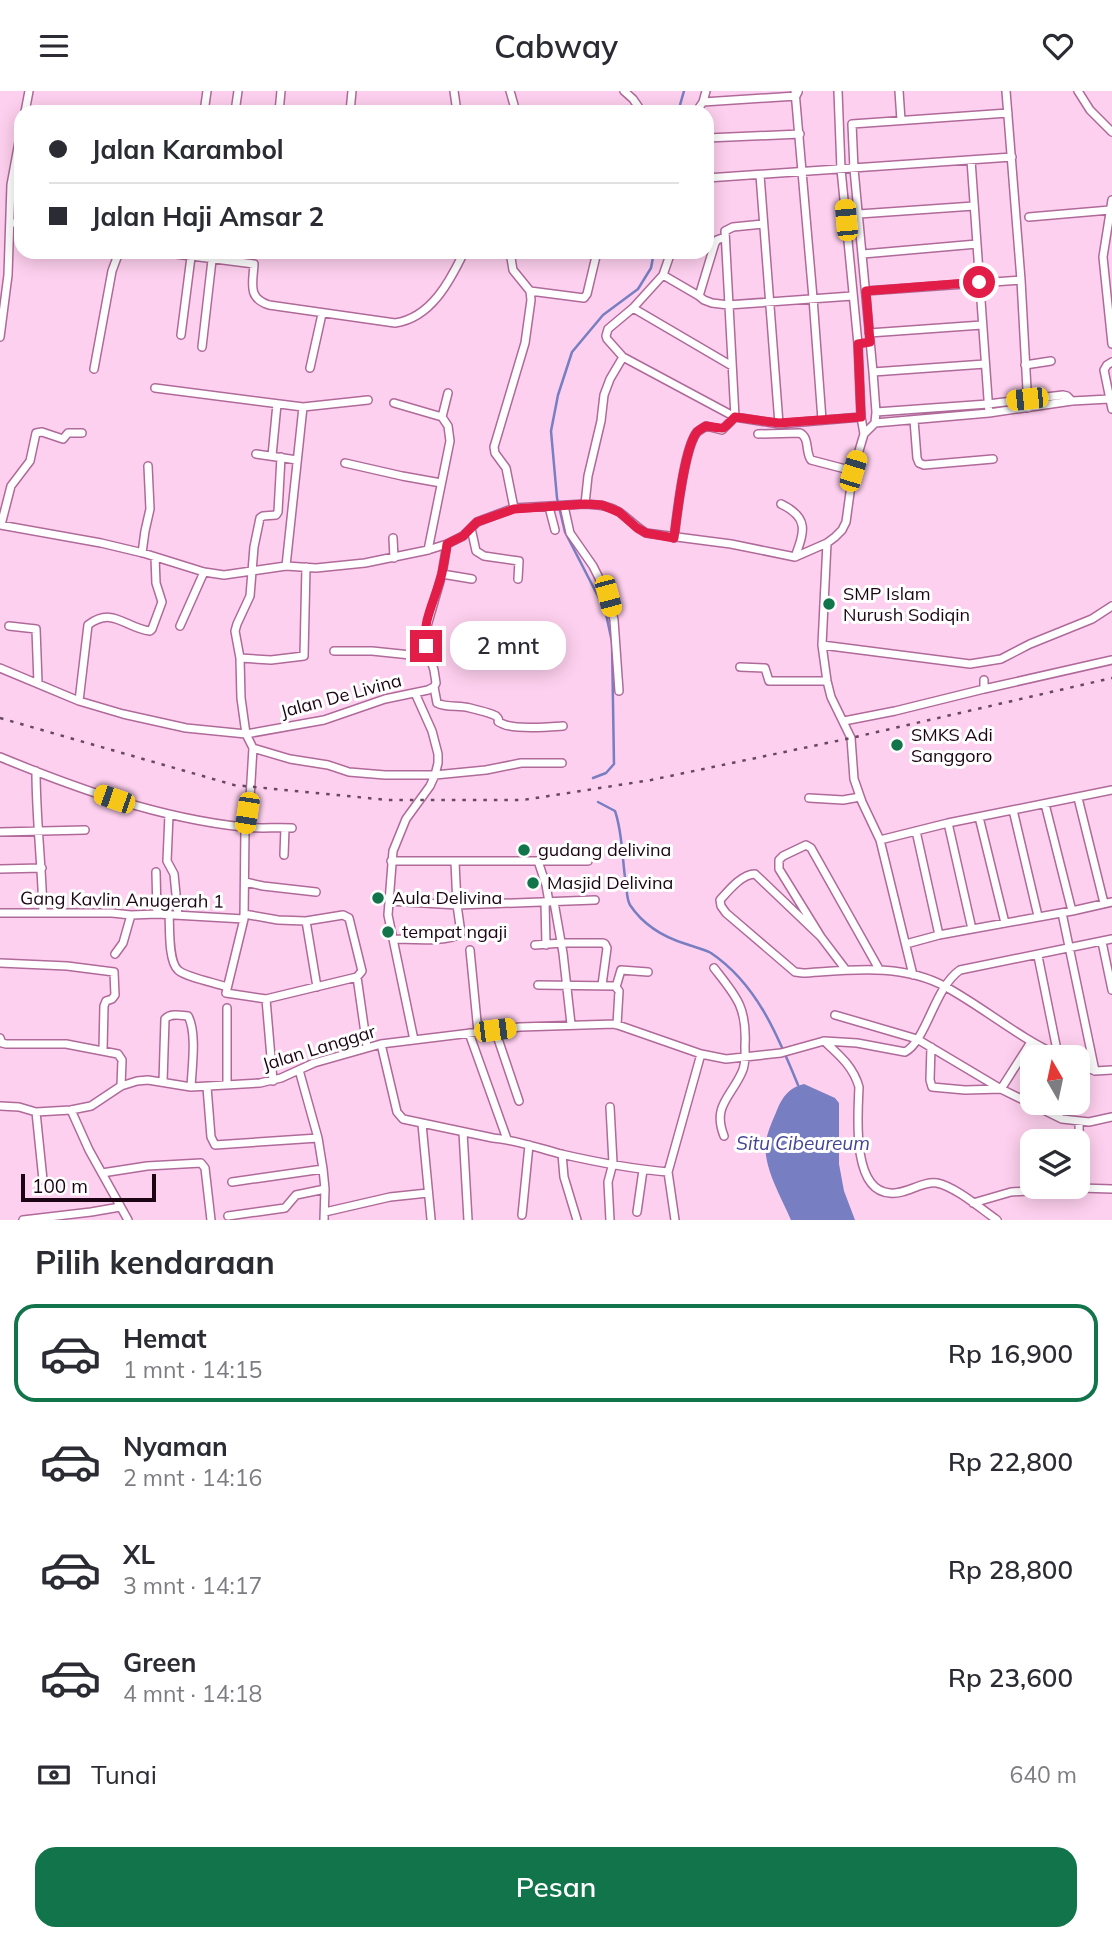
<!DOCTYPE html>
<html lang="id">
<meta charset="utf-8">
<style>
:root{--surface:#fff;--page:#f2f2f3;--text:#2b2b33;--muted:#7c7c81;--line:#e1e1e2;--accent:#12744b}
body{margin:0;font-family:Mulish,sans-serif;background:var(--page);color:var(--text);height:100vh;display:flex;flex-direction:column;font-size:26px;white-space:nowrap}
*{box-sizing:border-box;margin:0}
p{font-size:23px;color:var(--muted)}
.icon{flex:none;width:38px;height:38px;fill:none;stroke:currentColor;stroke-width:2;stroke-linecap:round;stroke-linejoin:round}
.map{position:relative;height:1129px;overflow:hidden}
.side{display:flex;flex-direction:column;background:var(--surface);flex:1}
.side>*{flex:none}
.banner{position:absolute;left:14px;top:14px;width:700px;height:154px;border-radius:21px;box-shadow:0 4px 18px #0003;display:grid;align-content:center;height:154px;padding:0 35px;background:var(--surface)}
.needle{width:46px;rotate:351deg}
.buttons{position:absolute;left:1020px;top:954px;display:grid;gap:14px}
.buttons a{display:grid;place-items:center;width:70px;height:70px;border-radius:14px;background:var(--surface);box-shadow:0 4px 18px #0003;font-size:35px}
.scale{position:absolute;left:21px;bottom:18px;width:135px;box-sizing:border-box;padding-left:7px;border:4px solid #1c0415;border-top:0;font-size:19px;line-height:24px;white-space:nowrap;color:#1c0415;-webkit-text-stroke:5px #fff;paint-order:stroke}
.end{position:absolute;width:32px;height:32px;margin:-16px;border:9px solid #e11d48;background:#fff;box-shadow:0 0 0 4px #fff}
.from{border-radius:50%}
.bubble{position:absolute;height:49px;border-radius:21px;background:var(--surface);box-shadow:0 4px 18px #0003;font-size:23px;font-weight:600;line-height:49px;text-align:center}
.car{position:absolute;width:21px;height:42px;margin:-21px -10px;border-radius:9px;box-shadow:0 0 5px 2px #0007;background:linear-gradient(#f5c518 24%,#345 0 40%,#f5c518 0 76%,#345 0 86%,#f5c518 0)}
.banner b{display:flex;align-items:center;gap:24px;height:66px;font-size:26px}
.banner b+b{border-top:2px solid var(--line)}
.banner i{width:18px;height:18px;background:var(--text)}
ul{padding:0;list-style:none}
li{display:flex;align-items:center;gap:21px;height:98px;margin:0 14px 10px;padding:0 21px;border:4px solid transparent;border-radius:21px}
li div{flex:1}
li b{display:block;font-size:26px}
li em{font-style:normal;font-weight:600}
li.on{border-color:var(--accent)}
li>.icon{width:63px;height:63px;stroke-width:1.5}
h2{padding:0 35px;font-size:32px;line-height:84px}
.pay{display:flex;align-items:center;gap:18px;height:77px;padding:0 35px;font-size:26px}
.pay p{margin-inline-start:auto}
.cta{display:flex;gap:14px;margin-top:auto;padding:14px 35px}
.cta a{flex:1;height:80px;border-radius:21px;background:var(--accent);color:#fff;font-size:28px;font-weight:600;line-height:80px;text-align:center}
header{display:flex;justify-content:space-between;align-items:center;height:91px;padding:0 35px;background:var(--surface);font-size:32px;font-weight:600}
.map>svg:first-child{display:block}
.water{fill:#777ec1}
.lines{fill:none;stroke-linecap:round;stroke-linejoin:round}
.stream{stroke:#777ec1;stroke-width:2.5}
.street-casing{stroke:#af6a9a;stroke-width:10}
.street{stroke:#fff;stroke-width:7}
.rail{stroke:#67485e;stroke-width:2.5;stroke-dasharray:3.5 7;stroke-linecap:butt}
.route{stroke:#e11d48;stroke-width:9}
.poi-dot{fill:#12744b;stroke:#fff;stroke-width:2.5}
.labels{text-anchor:middle;stroke-width:6;stroke-linejoin:round;paint-order:stroke}
.poi-label{font-size:18px;fill:#1c0415;stroke:#fff;text-anchor:start}
.street-label{font-size:18px;fill:#1c0415;stroke:#fff}
.water-label{font-size:19px;font-style:italic;fill:#434496;stroke:#fff}
</style>
<header><svg class="icon" aria-label="menu" viewBox="0 0 24 24"><path d="M4 6h16M4 12h16M4 18h16"/></svg>Cabway<svg class="icon" aria-label="heart" viewBox="0 0 24 24"><path d="M12 20l-8-8c-3-5 5-10 8-4 3-6 11-1 8 4z"/></svg></header>
<div class="map">
<svg width="1112" height="1129" viewBox="0 0 1112 1129">
<rect width="100%" height="100%" fill="#fed0ef"/>
<path class="water" d="M 804,993 L 835,1007 L 839,1012 L 839,1073 L 844,1100 L 855,1129 L 791,1129 C 782,1107 762,1075 766,1050 C 768,1039 773,1029 777,1019 C 782,1006 790,996 804,993 Z"/>
<g class="lines">
<path class="stream" d="M 678,21 L 684,0
M 593,687 L 606,682 L 614,673 L 612,551 L 606,523 L 602,513 L 565,441 L 557,407 L 551,340 L 558,304 L 572,261 L 603,224 L 638,198 L 651,177 L 654,161
M 598,711 L 615,720 C 623,743 622,769 626,794 C 627,801 627,809 630,814 C 644,835 663,846 686,853 C 694,856 704,858 711,862 C 757,893 778,945 798,994"/>
<defs>
<path id="street" d="M 454,0 L 457,21
M 510,0 L 516,21
M 624,0 L 633,8 L 642,21
M 795,0 L 813,207 L 822,329
M 899,0 L 901,29
M 1006,0 L 1021,189 L 1028,317
M 1078,0 L 1090,19 L 1112,41
M 703,11 L 796,5 L 798,1
M 25,21 L 29,0
M 204,21 L 207,0
M 235,21 L 238,0
M 279,21 L 281,0
M 350,21 L 352,0
M 696,21 L 703,11 L 706,0
M 707,47 L 800,43
M 971,69 L 989,322
M 760,84 L 779,333
M 707,87 L 1012,66
M 1112,109 L 1103,166 L 1112,253
M 859,123 L 974,115
M 1029,126 L 1110,119
M 10,132 L 21,132
M 160,161 L 254,173 C 253,192 247,207 269,214 L 395,232 C 431,227 450,190 464,161
M 510,161 L 513,179 L 530,200 L 531,209 L 525,252 L 494,356 L 495,362 L 506,377 L 514,417
M 671,161 L 663,184 L 633,217 L 608,238 L 606,245 L 607,248 L 623,266 L 735,326 L 779,333 L 861,326
M 863,163 L 977,153
M 663,184 L 699,205 L 704,209 L 712,212 L 728,214 L 852,205
M 530,200 L 584,207 L 587,203 L 597,161
M 866,200 L 1021,189
M 699,205 L 715,152 L 717,149 L 725,146
M 633,217 L 732,275
M 869,242 L 982,234
M 181,244 L 191,166
M 0,246 L 8,184 L 11,94 L 21,40
M 202,256 L 212,169
M 1112,271 L 1107,274 L 1104,279 L 1112,318
M 1025,274 L 1051,270
M 310,277 L 322,223
M 94,278 L 112,180 L 119,161
M 873,281 L 985,273
M 155,297 L 303,316 L 286,475
M 394,312 L 442,326 L 448,335 L 450,350 L 428,459
M 303,316 L 368,309
M 876,321 L 988,313 L 1063,304 L 1067,305 L 1072,310
M 442,326 L 448,302
M 914,329 L 917,367 L 919,372 L 924,374 L 993,368
M 875,332 L 876,321 L 873,281 L 854,78 L 852,33 L 1008,22
M 758,343 L 800,342 C 810,347 805,361 811,369 L 853,380
M 864,343 L 875,332 L 989,322 L 1072,310 L 1109,308
M 256,363 L 297,369
M 272,365 L 277,313
M 281,366 L 278,421 L 276,424 L 263,425 L 260,427 L 254,456 L 250,505 L 237,533 L 235,540 L 240,567 L 241,607 L 246,643 L 324,629 L 385,608 L 428,599 L 434,596
M 345,372 L 402,385 L 441,392
M 585,413 C 597,414 608,414 619,421 C 628,427 636,436 646,442 L 731,453 L 795,466 L 827,452 L 835,446 L 842,439 L 846,431 L 853,380 L 864,343 L 861,326 L 858,253 L 841,78 L 838,0
M 781,413 C 810,427 804,441 795,466
M 564,415 L 570,442 L 593,475 L 608,505 L 614,529 L 619,600
M 549,416 L 555,439
M 0,434 L 101,452 L 143,462 L 204,481 L 224,484 L 286,475 L 316,477 L 365,472 L 428,459 L 447,453 L 463,445 L 477,431 L 514,417 L 585,413 L 588,385 L 601,330 L 604,304 L 610,288 L 623,266
M 1,434 L 11,395 L 30,370 L 36,342 L 42,341 L 63,348 L 68,342 L 82,342
M 471,437 L 476,460 L 484,465 L 519,470 L 518,488
M 393,447 L 394,467
M 674,447 C 677,424 684,357 697,341 C 700,339 703,337 706,335 L 722,339 L 735,326 L 725,140 L 733,136 L 763,133
M 827,452 L 822,554 L 827,590 L 831,606 L 851,647 L 854,688 L 862,711 L 880,749 L 913,884
M 447,453 L 442,483 L 425,542 L 426,555 L 434,579 L 436,592 L 434,596 L 437,612 C 447,617 459,614 470,617 C 474,618 493,623 496,625 C 503,632 493,629 503,633 C 515,639 549,636 563,635
M 142,462 L 145,440 L 150,418 L 148,375
M 442,483 L 472,488
M 9,535 L 36,538 L 38,592
M 180,535 L 204,481
M 822,554 L 970,573 L 1001,568 L 1030,553 L 1092,528 L 1112,515
M 334,560 L 372,560 L 430,566
M 240,567 L 271,569 L 304,565 L 306,476
M 740,576 L 765,577 L 769,590 L 827,590
M 0,577 L 79,610 L 123,623 L 186,637 L 246,643 L 253,657 L 290,668 L 328,674 L 349,681 L 385,684 L 435,684 L 486,679 L 521,672 L 562,672
M 984,598 L 1112,569
M 79,610 L 88,534 C 113,515 125,537 150,540 L 152,538 L 162,511 L 156,492 L 155,466
M 844,630 L 895,620 L 984,598 L 984,589
M 253,657 L 250,707 L 245,737 L 244,828 L 226,902 L 266,908 L 357,886
M 0,666 C 78,698 159,727 243,736 C 259,738 276,736 292,737
M 36,680 C 36,727 42,775 43,822
M 809,707 L 843,709 L 860,706
M 1078,707 L 1104,812
M 1045,713 L 1072,820
M 1013,719 L 1038,825
M 169,724 L 167,770 L 174,783 L 178,824
M 979,726 L 1005,832
M 948,732 L 972,838
M 916,740 L 939,844
M 0,741 L 85,739
M 880,749 L 948,732 L 1112,699
M 284,764 L 285,737
M 391,770 L 588,770
M 538,770 L 546,794 L 549,811
M 0,778 L 42,777
M 156,781 L 157,823
M 245,791 L 263,795 L 316,801
M 389,810 L 457,814 L 595,809
M 545,811 L 546,854
M 554,811 L 563,862 L 571,933
M 0,822 L 112,822 L 131,824 L 157,823 L 244,828
M 1062,822 L 1095,980
M 169,823 C 170,837 168,870 178,879 C 185,886 216,892 227,896
M 244,823 L 278,829 L 306,830 L 343,824 L 349,827 L 362,880 L 357,886 L 367,956
M 306,830 L 317,896
M 821,846 L 755,783 C 742,783 729,799 720,809 L 721,815 L 726,822 L 795,881 L 803,882 C 851,879 902,872 946,896 C 986,918 1020,948 1062,966
M 393,848 C 410,848 448,852 461,842 L 457,814 L 455,771
M 1102,851 L 1112,899
M 906,853 L 939,844 L 1072,820 L 1112,811
M 535,854 L 562,852 L 603,852 L 605,853 L 607,857 L 602,894
M 470,859 L 478,941
M 115,863 L 123,852 L 131,824
M 1038,865 L 1058,964
M 0,872 L 67,875 L 114,881 L 115,904 L 112,908 L 106,910 L 104,915 L 103,959
M 714,877 C 736,905 747,916 745,954 C 745,962 746,973 742,981 C 731,1006 712,1015 724,1045
M 846,879 L 821,846 L 779,778 L 779,769 L 783,765 L 806,754 L 811,757 L 879,878
M 538,894 L 615,895 L 619,900 L 617,934
M 616,896 L 621,879 L 648,881
M 266,908 L 273,990
M 835,924 L 917,948 L 1001,998 L 1062,1028 L 1089,1031 L 1112,1026
M 495,939 L 519,1010
M 469,942 L 507,1048
M 0,947 L 2,952 L 6,953 L 66,953 L 118,963 L 122,969 L 121,995
M 414,949 L 388,824 L 393,760 L 406,728 L 430,695 L 435,684 L 438,672 L 438,663 L 432,640 L 415,602
M 824,950 L 857,952 L 905,961 C 927,949 934,897 960,879 L 1112,848
M 381,953 L 397,1021 L 403,1028 L 493,1047 C 516,1049 538,1057 561,1063 C 596,1071 633,1078 668,1081
M 931,956 L 930,989 L 932,996 L 965,999 L 1001,998 L 1031,951
M 1078,973 L 1095,980 L 1112,979
M 299,979 L 318,1047 L 323,1078
M 163,991 L 165,928 C 170,922 180,924 188,925 C 197,941 192,976 191,996
M 227,994 L 227,917
M 207,996 L 211,1046 L 215,1054 L 318,1047
M 0,1015 L 19,1016 L 36,1021 L 71,1019 L 91,1015 L 121,995 L 137,990 L 148,989 L 191,996 L 260,992 L 281,987 L 314,972 L 381,953 L 520,936 L 615,933 L 701,963 L 726,968 L 781,962 L 824,950 C 839,964 853,975 859,996 C 858,1022 851,1100 890,1102 C 906,1104 921,1090 937,1092 C 956,1096 981,1118 997,1129
M 71,1019 L 89,1059 L 128,1129
M 36,1021 L 43,1089
M 1079,1031 L 1080,1097
M 422,1033 L 431,1128
M 463,1041 L 468,1129
M 562,1063 L 564,1086 L 577,1129
M 102,1082 L 147,1075 L 201,1072 L 205,1077 L 211,1129
M 232,1091 L 323,1078 L 325,1098 L 324,1129
M 973,1112 L 1011,1101 L 1080,1097 L 1112,1098
M 325,1121 L 390,1106 L 428,1102
M 637,1121 L 643,1079
M 522,1124 L 529,1054
M 228,1125 L 285,1117 L 296,1104 L 325,1098
M 23,1129 L 91,1121 L 120,1116
M 610,1129 L 608,1091 L 613,1072 L 610,1016
M 675,1129 L 668,1081 L 701,963"/>
</defs>
<use href="#street" class="street-casing"/>
<use href="#street" class="street"/>
<path class="rail" d="M 0,627 L 234,694 L 388,709 L 523,709 L 651,689 L 851,647 L 1112,587"/>
</g>
<g class="lines">
<path class="route" d="M 426,555 C 421,531 437,505 442,482 C 444,472 446,462 447,453 L 463,445 L 477,431 L 514,418 L 585,413 L 602,414 L 619,421 L 637,437 L 646,442 L 674,447 C 677,425 684,357 697,341 C 700,338 703,337 706,335 C 727,338 721,340 735,326 L 779,332 L 861,326 L 858,253 L 870,251 L 866,200 L 979,191"/>
</g>
<g class="poi-dot">
<circle cx="829" cy="513" r="7"/>
<circle cx="897" cy="654" r="7"/>
<circle cx="524" cy="759" r="7"/>
<circle cx="533" cy="792" r="7"/>
<circle cx="378" cy="807" r="7"/>
<circle cx="388" cy="841" r="7"/>
</g>
<g class="labels">
<g class="poi-label">
<text x="843" y="509">SMP Islam<tspan x="843" dy="21">Nurush Sodiqin</tspan></text>
<text x="911" y="650">SMKS Adi<tspan x="911" dy="21">Sanggoro</tspan></text>
<text x="538" y="765">gudang delivina</text>
<text x="547" y="798">Masjid Delivina</text>
<text x="392" y="813">Aula Delivina</text>
<text x="402" y="847">tempat ngaji</text>
</g>
<g class="street-label">
<text transform="translate(341 605) rotate(-15)" y="6">Jalan De Livina</text>
<text transform="translate(122 809) rotate(1)" y="6">Gang Kavlin Anugerah 1</text>
<text transform="translate(319 957) rotate(-17)" y="6">Jalan Langgar</text>
</g>
<g class="water-label">
<text x="803" y="1059">Situ Cibeureum</text>
</g>
</g>
</svg>
<div class="buttons">
<a><svg class="needle" viewBox="-14 -14 28 28"><path d="M0-13l5 13h-10z" fill="#e53935"/><path d="M0 13l5-13h-10z" fill="#7c7c81"/></svg></a>
<a><svg class="icon" aria-label="layers" viewBox="0 0 24 24"><path d="M12 4l9 5-9 5-9-5zM3 14l9 5 9-5"/></svg></a>
</div>
<div class="scale">100 m</div>
<i class="end from" style="left:979px;top:191px"></i>
<i class="end" style="left:426px;top:555px"></i>
<div class="bubble" style="left:450px;top:530px;width:116px">2 mnt</div>
<i class="car" style="left:846px;top:129px;rotate:355deg"></i>
<i class="car" style="left:1027px;top:308px;rotate:264deg"></i>
<i class="car" style="left:853px;top:380px;rotate:17deg"></i>
<i class="car" style="left:608px;top:505px;rotate:165deg"></i>
<i class="car" style="left:114px;top:708px;rotate:289deg"></i>
<i class="car" style="left:247px;top:722px;rotate:189deg"></i>
<i class="car" style="left:495px;top:939px;rotate:83deg"></i>
<div class="banner">
<b><i class="from"></i>Jalan Karambol</b>
<b><i></i>Jalan Haji Amsar 2</b>
</div>
</div>
<section class="side">
<h2>Pilih kendaraan</h2>
<ul>
<li class="on"><svg class="icon" aria-label="car" viewBox="0 0 24 24"><path d="M5 17H2v-5l4-1 3-4h7l3 4 3 1v5h-3M9 17h6M6 11h13"/><circle cx="7" cy="17" r="2"/><circle cx="17" cy="17" r="2"/></svg><div><b>Hemat</b><p>1 mnt · 14:15</p></div><em>Rp 16,900</em></li>
<li><svg class="icon" aria-label="car" viewBox="0 0 24 24"><path d="M5 17H2v-5l4-1 3-4h7l3 4 3 1v5h-3M9 17h6M6 11h13"/><circle cx="7" cy="17" r="2"/><circle cx="17" cy="17" r="2"/></svg><div><b>Nyaman</b><p>2 mnt · 14:16</p></div><em>Rp 22,800</em></li>
<li><svg class="icon" aria-label="car" viewBox="0 0 24 24"><path d="M5 17H2v-5l4-1 3-4h7l3 4 3 1v5h-3M9 17h6M6 11h13"/><circle cx="7" cy="17" r="2"/><circle cx="17" cy="17" r="2"/></svg><div><b>XL</b><p>3 mnt · 14:17</p></div><em>Rp 28,800</em></li>
<li><svg class="icon" aria-label="car" viewBox="0 0 24 24"><path d="M5 17H2v-5l4-1 3-4h7l3 4 3 1v5h-3M9 17h6M6 11h13"/><circle cx="7" cy="17" r="2"/><circle cx="17" cy="17" r="2"/></svg><div><b>Green</b><p>4 mnt · 14:18</p></div><em>Rp 23,600</em></li>
</ul>
<div class="pay"><svg class="icon" aria-label="cash" viewBox="0 0 24 24"><path d="M3 7h18v10H3z"/><circle cx="12" cy="12" r="2"/></svg>Tunai<p>640 m</p></div>
<div class="cta"><a>Pesan</a></div>
</section>
